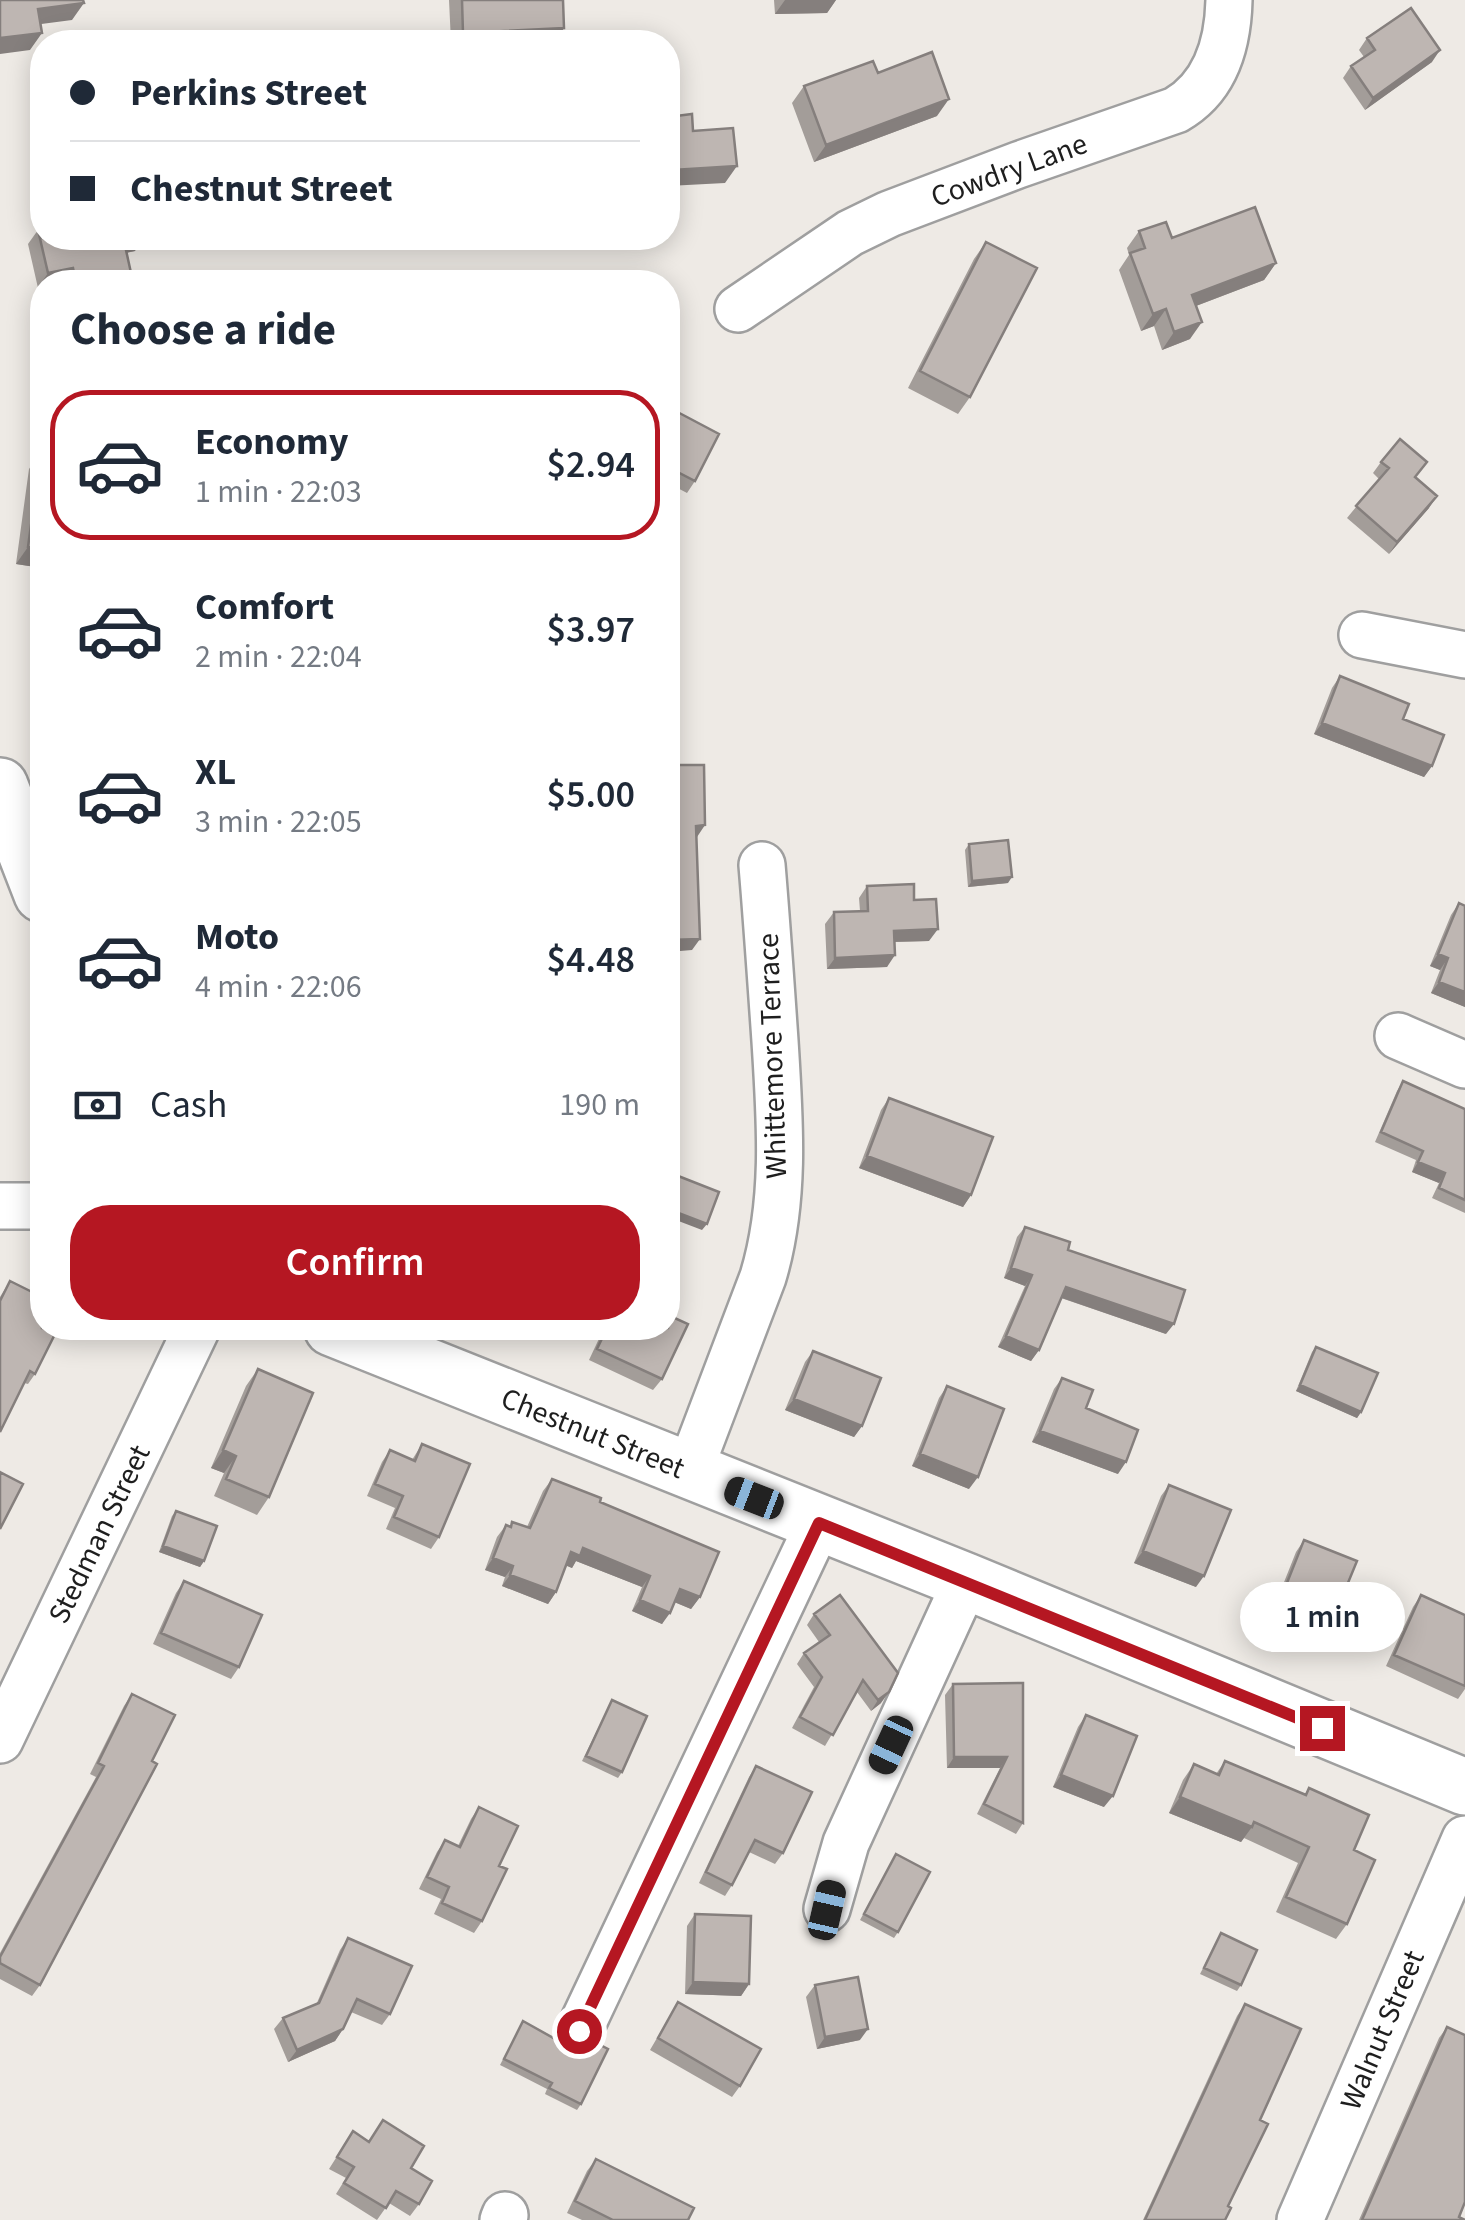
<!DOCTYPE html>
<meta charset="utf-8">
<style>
:root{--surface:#fff;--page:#f6f6f7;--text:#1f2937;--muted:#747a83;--line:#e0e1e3;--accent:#b51722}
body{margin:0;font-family:"Source Sans 3",sans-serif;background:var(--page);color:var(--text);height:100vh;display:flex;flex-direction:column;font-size:38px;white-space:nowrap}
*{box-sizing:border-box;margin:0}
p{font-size:32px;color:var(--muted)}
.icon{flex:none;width:55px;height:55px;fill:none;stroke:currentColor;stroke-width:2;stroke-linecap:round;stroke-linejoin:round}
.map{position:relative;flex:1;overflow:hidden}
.drawer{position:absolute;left:30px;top:270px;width:650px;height:1070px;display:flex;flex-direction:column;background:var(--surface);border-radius:40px;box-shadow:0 5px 25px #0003}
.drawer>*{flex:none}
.banner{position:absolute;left:30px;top:30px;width:650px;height:220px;border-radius:40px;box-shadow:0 5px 25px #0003;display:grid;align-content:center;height:220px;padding:0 40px;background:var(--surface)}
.end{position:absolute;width:45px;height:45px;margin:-22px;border:12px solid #b51722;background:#fff;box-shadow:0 0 0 5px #fff}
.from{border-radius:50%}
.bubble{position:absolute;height:70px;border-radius:35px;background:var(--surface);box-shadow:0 5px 25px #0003;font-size:32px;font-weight:600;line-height:70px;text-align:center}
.car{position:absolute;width:30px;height:60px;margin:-30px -15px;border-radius:12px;box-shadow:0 0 8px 2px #0007;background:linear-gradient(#222 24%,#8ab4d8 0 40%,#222 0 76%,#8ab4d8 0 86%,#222 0)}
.banner b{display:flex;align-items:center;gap:35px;height:95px;font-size:38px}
.banner b+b{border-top:2px solid var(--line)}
.banner i{width:25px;height:25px;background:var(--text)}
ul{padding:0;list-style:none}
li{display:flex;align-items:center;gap:30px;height:150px;margin:0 20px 15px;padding:0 20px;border:5px solid transparent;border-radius:40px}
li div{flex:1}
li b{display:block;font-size:38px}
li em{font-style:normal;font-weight:600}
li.selected{border-color:var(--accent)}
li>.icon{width:90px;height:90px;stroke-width:1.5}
h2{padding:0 40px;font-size:45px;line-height:120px}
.pay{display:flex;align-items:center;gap:25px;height:110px;padding:0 40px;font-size:38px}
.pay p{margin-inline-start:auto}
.button{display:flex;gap:20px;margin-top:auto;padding:20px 40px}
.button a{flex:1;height:115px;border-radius:40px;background:var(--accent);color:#fff;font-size:40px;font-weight:600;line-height:115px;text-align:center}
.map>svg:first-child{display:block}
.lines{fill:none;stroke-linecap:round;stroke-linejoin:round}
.minor-casing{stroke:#9f9f9f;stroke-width:50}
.tertiary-casing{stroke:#9f9f9f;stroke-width:60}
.minor{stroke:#fff;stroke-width:45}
.tertiary{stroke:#fff;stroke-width:55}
.wall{fill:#a39d99}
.shaded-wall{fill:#857f7d}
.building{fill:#beb6b2;stroke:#857f7d;stroke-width:2.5}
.route{stroke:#b51722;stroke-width:12}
.labels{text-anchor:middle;stroke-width:8;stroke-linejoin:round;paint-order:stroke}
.street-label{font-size:30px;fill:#1e1e1e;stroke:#fff}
</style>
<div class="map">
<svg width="1465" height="2220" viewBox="0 0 1465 2220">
<rect width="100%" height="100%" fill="#eeeae5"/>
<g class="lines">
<defs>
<path id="minor" d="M 738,309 L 850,233 L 889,214 L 1018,165 L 1176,110 C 1216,87 1228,44 1229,0
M 1362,635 L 1465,655
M 1398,1036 L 1465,1065
M 0,1206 L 42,1206
M 689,1472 L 763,1277 C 786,1201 780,1120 775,1041 C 771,983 767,924 762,865
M 0,1740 L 197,1328
M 827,1909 L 846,1843 L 966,1581
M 579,2031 L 819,1523
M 503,2220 L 505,2215
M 1300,2220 L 1465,1839"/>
<path id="tertiary" d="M 0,786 L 42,894
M 332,1328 L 966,1581 L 1465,1787"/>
</defs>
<use href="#minor" class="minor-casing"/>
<use href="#tertiary" class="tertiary-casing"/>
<use href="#minor" class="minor"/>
<use href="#tertiary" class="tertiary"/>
</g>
<path class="wall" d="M 449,0 L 563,0 L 564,28 L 554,42 L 451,42 Z
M 774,0 L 836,0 L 827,13 L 775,14 Z
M 1367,38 L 1432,62 L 1365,110 L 1343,78 L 1351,66 L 1364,57 L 1359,50 Z
M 878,73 L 937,116 L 814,162 L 792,103 L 804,86 Z
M 38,230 L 135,251 L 126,253 L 133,282 L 42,282 L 42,287 L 38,288 L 28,244 Z
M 1139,231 L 1172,238 L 1276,263 L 1264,280 L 1196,306 L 1190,339 L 1162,350 L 1154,326 L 1141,331 L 1119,270 L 1129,255 L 1127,248 Z
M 986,242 L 970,397 L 958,414 L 908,388 L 974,259 Z
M 668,407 L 695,481 L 687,493 L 668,483 Z
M 41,452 L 42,452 L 42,568 L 16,564 L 29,469 Z
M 1381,462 L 1416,478 L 1429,508 L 1389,554 L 1347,518 L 1379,479 L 1373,473 Z
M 1340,676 L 1403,719 L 1432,766 L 1424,777 L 1314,734 L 1332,688 Z
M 969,844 L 1008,883 L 968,887 L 965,850 Z
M 867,886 L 914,900 L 929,941 L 895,942 L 887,967 L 827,969 L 825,924 L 834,912 L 860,911 L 859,898 Z
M 1459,903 L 1465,906 L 1465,1007 L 1431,993 L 1440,970 L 1430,966 L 1451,915 Z
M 1403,1081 L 1465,1109 L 1465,1213 L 1432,1198 L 1439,1183 L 1412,1172 L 1416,1160 L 1375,1142 L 1397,1091 Z
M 889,1098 L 971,1195 L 963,1207 L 859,1168 L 881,1110 Z
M 1025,1227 L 1068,1250 L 1166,1334 L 1061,1298 L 1039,1350 L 1031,1361 L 998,1347 L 1025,1286 L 1004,1278 L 1017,1237 Z
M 10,1281 L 35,1374 L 28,1384 L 24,1383 L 0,1432 L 0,1297 Z
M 604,1328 L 668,1328 L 662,1379 L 653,1390 L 589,1360 Z
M 1316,1347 L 1361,1412 L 1357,1418 L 1296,1391 L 1312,1352 Z
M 813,1351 L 862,1426 L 854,1437 L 785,1410 L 805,1362 Z
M 258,1369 L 269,1497 L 257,1515 L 214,1496 L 224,1473 L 211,1468 L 246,1386 Z
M 1062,1378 L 1086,1408 L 1118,1474 L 1032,1442 L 1054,1389 Z
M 947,1386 L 969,1489 L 912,1466 L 939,1398 Z
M 422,1444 L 439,1537 L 431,1549 L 386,1529 L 395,1508 L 367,1496 L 382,1462 L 390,1450 L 412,1460 Z
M 552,1479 L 600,1502 L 700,1597 L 691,1609 L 674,1602 L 662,1624 L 632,1611 L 642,1587 L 576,1561 L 572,1568 L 566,1565 L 556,1592 L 548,1604 L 502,1586 L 505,1577 L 485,1570 L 497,1537 L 506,1525 L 510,1527 L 512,1522 L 527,1527 L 543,1491 Z
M 1169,1485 L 1196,1587 L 1134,1563 L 1161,1496 Z
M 176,1511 L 204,1561 L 200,1567 L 159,1552 L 172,1516 Z
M 1304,1540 L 1329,1629 L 1321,1641 L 1269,1620 L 1296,1552 Z
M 184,1581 L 239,1667 L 231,1679 L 153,1644 L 176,1593 Z
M 1421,1595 L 1465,1615 L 1465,1689 L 1458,1699 L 1386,1666 L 1413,1607 Z
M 814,1614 L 881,1703 L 871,1711 L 857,1692 L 825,1746 L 792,1728 L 814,1687 L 797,1664 L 804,1653 L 819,1642 L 807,1625 Z
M 1023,1683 L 1023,1823 L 1016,1834 L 977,1814 L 1000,1768 L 947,1768 L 945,1695 L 953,1684 Z
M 132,1694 L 40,1985 L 32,1996 L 0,1979 L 0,1953 L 96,1777 L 90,1774 L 124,1706 Z
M 612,1700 L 622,1772 L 618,1778 L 582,1761 Z
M 1086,1715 L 1104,1807 L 1053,1787 L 1078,1727 Z
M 1225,1761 L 1305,1794 L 1309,1788 L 1354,1850 L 1347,1924 L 1336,1939 L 1276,1912 L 1298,1863 L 1244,1838 L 1241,1842 L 1169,1813 L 1183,1780 L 1194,1764 L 1216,1774 Z
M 756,1766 L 783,1853 L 775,1864 L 749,1852 L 732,1885 L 725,1896 L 699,1883 L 749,1777 Z
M 479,1807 L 499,1866 L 482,1921 L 474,1933 L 434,1914 L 441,1899 L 419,1889 L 437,1852 L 445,1840 L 458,1846 L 471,1819 Z
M 896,1854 L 898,1932 L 894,1938 L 860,1920 Z
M 695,1914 L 749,1984 L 741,1996 L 685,1994 L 687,1926 Z
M 1221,1933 L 1241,1985 L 1237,1991 L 1200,1974 Z
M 348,1938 L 390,2014 L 382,2025 L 351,2012 L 343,2029 L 335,2041 L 288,2062 L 274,2029 L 283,2018 L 316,2005 L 340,1950 Z
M 815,1985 L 860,2040 L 817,2049 L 806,1997 Z
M 678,2002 L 740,2086 L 732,2097 L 650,2050 Z
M 1245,2004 L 1260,2120 L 1228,2206 L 1225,2220 L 1143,2220 L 1237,2016 Z
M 523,2021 L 581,2104 L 577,2110 L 545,2094 L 547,2089 L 500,2065 Z
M 1447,2027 L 1459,2217 L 1465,2220 L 1359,2220 L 1439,2038 Z
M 383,2120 L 411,2168 L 419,2204 L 410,2216 L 389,2203 L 377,2220 L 336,2194 L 346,2178 L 329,2169 L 353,2131 L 369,2141 Z
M 596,2159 L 688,2220 L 582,2220 L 567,2213 L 587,2171 Z"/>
<path class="shaded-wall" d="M 785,0 L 836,0 L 827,13 L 775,14 Z
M 84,3 L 72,20 L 26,26 L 38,9 Z
M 564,28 L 554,42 L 457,42 L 463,33 Z
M 42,33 L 30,50 L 0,54 L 0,38 Z
M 1440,50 L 1432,62 L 1365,110 L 1373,98 Z
M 949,99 L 937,116 L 814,162 L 826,145 Z
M 737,166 L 725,183 L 668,186 L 668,176 L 673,170 Z
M 140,238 L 144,238 L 135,251 L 114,255 L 124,241 Z
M 1276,263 L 1264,280 L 1180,312 L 1192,295 Z
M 73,268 L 63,282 L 42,282 L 42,287 L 38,288 L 48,273 Z
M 1166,309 L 1154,326 L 1141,331 L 1153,314 Z
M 1202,322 L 1190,339 L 1162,350 L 1174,332 Z
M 1437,496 L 1429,508 L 1389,554 L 1397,542 Z
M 28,547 L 42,549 L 42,568 L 16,564 Z
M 1322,723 L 1432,766 L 1424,777 L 1314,734 Z
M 705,825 L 697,837 L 696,826 Z
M 1012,877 L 1008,883 L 968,887 L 972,881 Z
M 938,929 L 929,941 L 886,942 L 894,931 Z
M 700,939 L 692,950 L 668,952 L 668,940 Z
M 1438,954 L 1448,958 L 1440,970 L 1430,966 Z
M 895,955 L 887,967 L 827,969 L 835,958 Z
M 1439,982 L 1465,992 L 1465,1007 L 1431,993 Z
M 867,1156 L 971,1195 L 963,1207 L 859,1168 Z
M 1418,1162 L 1445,1173 L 1439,1183 L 1412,1172 Z
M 668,1209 L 707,1224 L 702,1230 L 668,1217 Z
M 1011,1268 L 1032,1275 L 1025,1286 L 1004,1278 Z
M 1066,1287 L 1174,1324 L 1166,1334 L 1059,1297 Z
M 1006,1336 L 1039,1350 L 1031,1361 L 998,1347 Z
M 1300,1385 L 1361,1412 L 1357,1418 L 1296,1391 Z
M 794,1399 L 862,1426 L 854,1437 L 785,1410 Z
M 1040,1431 L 1126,1462 L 1118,1474 L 1032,1442 Z
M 223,1450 L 236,1456 L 224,1473 L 211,1468 Z
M 920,1454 L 978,1477 L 969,1489 L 912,1466 Z
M 163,1546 L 204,1561 L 200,1567 L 159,1552 Z
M 583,1548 L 650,1576 L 642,1587 L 576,1561 L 572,1568 L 562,1564 L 571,1552 Z
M 1143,1551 L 1204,1576 L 1196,1587 L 1134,1563 Z
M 493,1558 L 513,1566 L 505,1577 L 485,1570 Z
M 510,1575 L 556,1592 L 548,1604 L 502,1586 Z
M 680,1589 L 700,1597 L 691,1609 L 672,1601 Z
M 640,1600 L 670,1613 L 662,1624 L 632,1611 Z
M 1277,1608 L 1329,1629 L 1321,1641 L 1269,1620 Z
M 889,1692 L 881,1703 L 871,1711 L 878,1700 Z
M 954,1757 L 1007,1757 L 1000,1768 L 947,1768 Z
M 1061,1775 L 1113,1796 L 1104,1807 L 1053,1787 Z
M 1180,1797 L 1252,1827 L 1241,1842 L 1169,1813 Z
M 693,1982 L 749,1984 L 741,1996 L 685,1994 Z
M 343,2029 L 335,2041 L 288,2062 L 297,2050 Z
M 868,2029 L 860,2040 L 817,2049 L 825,2037 Z"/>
<path class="building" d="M 0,0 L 83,0 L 84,3 L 38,9 L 42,33 L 0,38 Z
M 462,0 L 563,0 L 564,28 L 463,33 Z
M 1411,8 L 1440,50 L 1373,98 L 1351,66 L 1375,50 L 1367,38 Z
M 932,52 L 949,99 L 826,145 L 804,86 L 873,61 L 878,73 Z
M 692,114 L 693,131 L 733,128 L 737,166 L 673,170 L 668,176 L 668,117 Z
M 1255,207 L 1276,263 L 1192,295 L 1202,322 L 1174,332 L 1166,309 L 1153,314 L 1130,253 L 1145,248 L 1139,231 L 1166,222 L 1172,238 Z
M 42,228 L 42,238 L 140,238 L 124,241 L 133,282 L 76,282 L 73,268 L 48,273 L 38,230 Z
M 986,242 L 1037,268 L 970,397 L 920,371 Z
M 668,407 L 719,434 L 695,481 L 668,467 Z
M 1400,439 L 1427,462 L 1415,477 L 1437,496 L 1397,542 L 1356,506 L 1389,468 L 1381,462 Z
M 41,452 L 42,452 L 42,549 L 28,547 Z
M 1340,676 L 1409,704 L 1403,719 L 1444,735 L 1432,766 L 1322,723 Z
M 671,748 L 671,765 L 704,765 L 705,825 L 696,826 L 700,939 L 668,940 L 668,749 Z
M 1008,840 L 1012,877 L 972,881 L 969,844 Z
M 914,884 L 914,900 L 936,899 L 938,929 L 894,931 L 895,955 L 835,958 L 834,912 L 868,911 L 867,886 Z
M 1459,903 L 1465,906 L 1465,992 L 1439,982 L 1448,958 L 1438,954 Z
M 1403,1081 L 1465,1109 L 1465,1200 L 1439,1188 L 1445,1173 L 1418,1162 L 1423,1151 L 1381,1132 Z
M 889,1098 L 993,1137 L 971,1195 L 867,1156 Z
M 668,1172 L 719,1192 L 707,1224 L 668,1209 Z
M 1025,1227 L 1070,1242 L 1068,1250 L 1185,1290 L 1174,1324 L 1066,1287 L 1039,1350 L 1006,1336 L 1032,1275 L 1011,1268 Z
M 10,1281 L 42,1297 L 42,1328 L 58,1328 L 35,1374 L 30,1371 L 0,1432 L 0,1301 Z
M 668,1290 L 673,1293 L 668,1305 Z
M 668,1315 L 688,1324 L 662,1379 L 597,1349 L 607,1328 L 668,1328 Z
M 1316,1347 L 1378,1373 L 1361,1412 L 1300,1385 Z
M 813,1351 L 881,1378 L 862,1426 L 794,1399 Z
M 258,1369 L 313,1393 L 269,1497 L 226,1479 L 236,1456 L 223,1450 Z
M 1062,1378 L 1093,1390 L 1086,1408 L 1138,1430 L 1126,1462 L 1040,1431 Z
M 947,1386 L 1004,1409 L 978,1477 L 920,1454 Z
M 422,1444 L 470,1464 L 439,1537 L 394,1517 L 403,1496 L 375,1484 L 390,1450 L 415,1461 Z
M 0,1472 L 23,1484 L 0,1529 Z
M 552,1479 L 601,1498 L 600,1502 L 719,1552 L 700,1597 L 680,1589 L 670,1613 L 640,1600 L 650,1576 L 583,1548 L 580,1556 L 571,1552 L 556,1592 L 510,1575 L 513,1566 L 493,1558 L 506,1525 L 511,1527 L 512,1522 L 530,1528 Z
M 1169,1485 L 1231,1510 L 1204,1576 L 1143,1551 Z
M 176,1511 L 217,1526 L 204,1561 L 163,1546 Z
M 1304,1540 L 1357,1561 L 1329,1629 L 1277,1608 Z
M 184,1581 L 262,1615 L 239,1667 L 161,1633 Z
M 840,1595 L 898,1673 L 889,1692 L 878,1700 L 863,1680 L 833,1735 L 800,1717 L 822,1677 L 804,1653 L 830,1635 L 814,1614 Z
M 1421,1595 L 1465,1615 L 1465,1686 L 1394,1655 Z
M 1023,1683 L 1023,1823 L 984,1804 L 1007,1757 L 954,1757 L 953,1684 Z
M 132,1694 L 175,1715 L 152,1761 L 157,1764 L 40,1985 L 0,1963 L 0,1957 L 104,1766 L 98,1763 Z
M 612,1700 L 647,1716 L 622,1772 L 586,1756 Z
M 1086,1715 L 1137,1736 L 1113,1796 L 1061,1775 Z
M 1225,1761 L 1306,1795 L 1309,1788 L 1369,1815 L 1354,1850 L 1375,1860 L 1347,1924 L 1286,1897 L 1309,1847 L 1254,1822 L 1252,1827 L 1180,1797 L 1194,1764 L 1219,1775 Z
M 756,1766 L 812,1792 L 783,1853 L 755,1840 L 732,1885 L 706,1872 Z
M 479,1807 L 518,1826 L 499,1866 L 507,1869 L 482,1921 L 442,1903 L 449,1887 L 427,1877 L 445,1840 L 460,1847 Z
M 896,1854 L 930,1872 L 898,1932 L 864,1914 Z
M 695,1914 L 751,1916 L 749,1984 L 693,1982 Z
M 1221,1933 L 1257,1950 L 1241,1985 L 1204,1968 Z
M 348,1938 L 412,1966 L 390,2014 L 357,1999 L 343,2029 L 297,2050 L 283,2018 L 319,2003 Z
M 858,1977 L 868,2029 L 825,2037 L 815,1985 Z
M 678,2002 L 761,2049 L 740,2086 L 658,2038 Z
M 1245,2004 L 1301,2029 L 1260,2120 L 1268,2124 L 1228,2206 L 1231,2208 L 1225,2220 L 1145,2220 Z
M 523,2021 L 573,2049 L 586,2051 L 600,2045 L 608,2049 L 581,2104 L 549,2088 L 552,2083 L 504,2059 Z
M 1447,2027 L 1465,2035 L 1465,2202 L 1459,2217 L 1465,2220 L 1362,2220 Z
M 383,2120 L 424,2146 L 411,2168 L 432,2181 L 419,2204 L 396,2191 L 386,2208 L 344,2183 L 354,2167 L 337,2157 L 353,2131 L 369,2142 Z
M 596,2159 L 694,2208 L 688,2220 L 613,2220 L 575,2201 Z"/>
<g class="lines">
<path class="route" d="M 579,2031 L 819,1523 L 1322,1728"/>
</g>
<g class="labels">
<g class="street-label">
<text transform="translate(1009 170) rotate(-20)" y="10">Cowdry Lane</text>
<text transform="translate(772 1056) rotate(-92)" y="10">Whittemore Terrace</text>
<text transform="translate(593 1433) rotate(22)" y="10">Chestnut Street</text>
<text transform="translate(99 1534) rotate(-64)" y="10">Stedman Street</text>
<text transform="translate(1382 2030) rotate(-67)" y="10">Walnut Street</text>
</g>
</g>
</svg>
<i class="end from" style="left:579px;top:2031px"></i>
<i class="end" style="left:1322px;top:1728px"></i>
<div class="bubble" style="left:1240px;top:1582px;width:165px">1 min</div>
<i class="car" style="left:754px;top:1498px;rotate:291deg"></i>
<i class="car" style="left:891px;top:1745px;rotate:205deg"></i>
<i class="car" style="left:827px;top:1910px;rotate:13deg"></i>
<div class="banner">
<b><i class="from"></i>Perkins Street</b>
<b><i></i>Chestnut Street</b>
</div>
<section class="drawer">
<h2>Choose a ride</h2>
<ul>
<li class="selected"><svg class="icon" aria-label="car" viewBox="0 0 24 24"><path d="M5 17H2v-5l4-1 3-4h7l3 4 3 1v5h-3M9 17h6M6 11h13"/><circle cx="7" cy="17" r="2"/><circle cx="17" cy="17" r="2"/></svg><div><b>Economy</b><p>1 min · 22:03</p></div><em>$2.94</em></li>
<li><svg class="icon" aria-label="car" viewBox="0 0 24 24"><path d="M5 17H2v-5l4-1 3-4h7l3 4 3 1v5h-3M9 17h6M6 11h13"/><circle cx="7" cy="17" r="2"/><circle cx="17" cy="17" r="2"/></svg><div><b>Comfort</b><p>2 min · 22:04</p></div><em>$3.97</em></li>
<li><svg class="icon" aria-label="car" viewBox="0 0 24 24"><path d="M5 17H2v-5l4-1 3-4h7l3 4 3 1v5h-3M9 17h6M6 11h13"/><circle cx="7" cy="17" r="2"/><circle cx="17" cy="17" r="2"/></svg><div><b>XL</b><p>3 min · 22:05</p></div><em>$5.00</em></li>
<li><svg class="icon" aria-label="car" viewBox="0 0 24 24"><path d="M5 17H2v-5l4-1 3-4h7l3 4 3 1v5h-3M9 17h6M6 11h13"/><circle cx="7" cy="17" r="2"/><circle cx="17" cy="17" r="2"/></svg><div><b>Moto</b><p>4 min · 22:06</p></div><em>$4.48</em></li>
</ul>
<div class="pay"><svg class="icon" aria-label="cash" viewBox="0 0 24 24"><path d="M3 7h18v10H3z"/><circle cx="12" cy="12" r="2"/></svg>Cash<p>190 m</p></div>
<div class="button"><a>Confirm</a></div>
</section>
</div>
